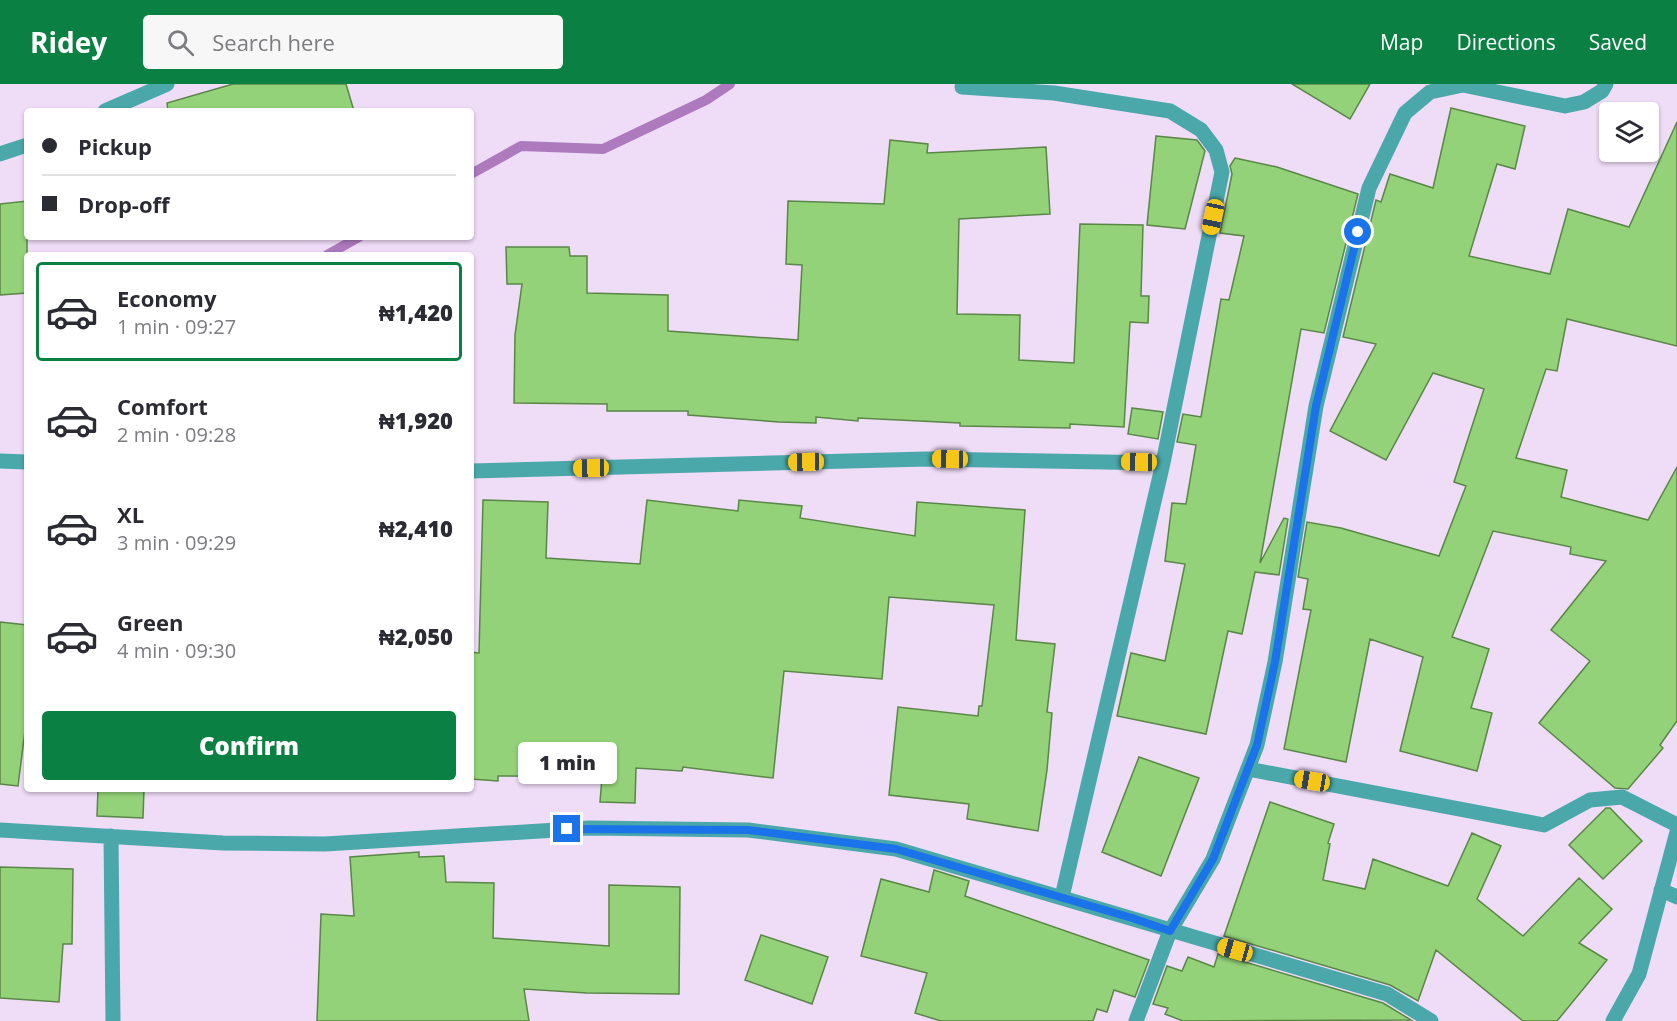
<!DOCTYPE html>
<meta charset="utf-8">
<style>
:root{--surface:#fff;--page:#f7f7f7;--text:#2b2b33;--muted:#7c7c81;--line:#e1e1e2;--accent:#0b8043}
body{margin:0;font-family:"Open Sans",sans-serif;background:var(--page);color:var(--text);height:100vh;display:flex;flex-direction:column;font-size:22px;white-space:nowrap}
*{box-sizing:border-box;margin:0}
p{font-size:20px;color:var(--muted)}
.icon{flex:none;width:33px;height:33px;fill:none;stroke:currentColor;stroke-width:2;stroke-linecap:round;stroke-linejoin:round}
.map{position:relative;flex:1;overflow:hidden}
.side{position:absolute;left:24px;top:168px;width:450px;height:540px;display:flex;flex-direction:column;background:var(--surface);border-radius:6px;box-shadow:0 2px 4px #0004}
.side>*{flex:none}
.hud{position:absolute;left:24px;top:24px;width:450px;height:132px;border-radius:6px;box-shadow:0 2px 4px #0004;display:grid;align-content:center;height:132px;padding:0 18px;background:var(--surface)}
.controls{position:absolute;left:1599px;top:18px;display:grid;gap:12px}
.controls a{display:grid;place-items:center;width:60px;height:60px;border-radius:6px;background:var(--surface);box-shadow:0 2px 4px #0004;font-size:30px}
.end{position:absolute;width:27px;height:27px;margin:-14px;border:8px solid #1a73e8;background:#fff;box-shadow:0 0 0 3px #fff}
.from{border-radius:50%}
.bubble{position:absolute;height:42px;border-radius:6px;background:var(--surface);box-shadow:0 2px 4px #0004;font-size:20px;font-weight:800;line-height:42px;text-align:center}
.car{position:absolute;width:18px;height:36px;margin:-18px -9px;border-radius:8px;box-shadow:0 0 4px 2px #0007;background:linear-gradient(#f5c518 24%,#345 0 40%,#f5c518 0 76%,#345 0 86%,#f5c518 0)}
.hud b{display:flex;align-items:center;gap:21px;height:57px;font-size:22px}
.hud b+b{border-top:2px solid var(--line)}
.hud i{width:15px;height:15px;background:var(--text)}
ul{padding:10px 0 0;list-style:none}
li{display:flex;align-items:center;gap:18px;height:99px;margin:0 12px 9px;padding:0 6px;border:3px solid transparent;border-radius:6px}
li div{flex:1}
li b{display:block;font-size:22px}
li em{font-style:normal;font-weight:800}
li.active{border-color:var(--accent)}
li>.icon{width:54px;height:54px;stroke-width:1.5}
.action{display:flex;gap:12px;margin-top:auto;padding:12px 18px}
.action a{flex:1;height:69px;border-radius:6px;background:var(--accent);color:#fff;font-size:24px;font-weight:800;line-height:69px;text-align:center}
header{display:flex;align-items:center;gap:36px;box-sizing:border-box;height:84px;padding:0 30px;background:var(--accent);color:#fff}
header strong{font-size:28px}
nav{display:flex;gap:33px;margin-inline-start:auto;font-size:21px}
.search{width:420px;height:54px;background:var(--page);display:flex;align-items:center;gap:15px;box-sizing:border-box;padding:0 21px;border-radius:6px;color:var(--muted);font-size:22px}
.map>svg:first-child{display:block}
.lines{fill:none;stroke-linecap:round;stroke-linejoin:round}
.stream{stroke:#ad7abe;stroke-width:10}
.building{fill:#93d279;stroke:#5a8647;stroke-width:1.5}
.minor{stroke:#4aa8aa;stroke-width:15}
.route{stroke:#1a73e8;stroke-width:8}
</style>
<header>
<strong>Ridey</strong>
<div class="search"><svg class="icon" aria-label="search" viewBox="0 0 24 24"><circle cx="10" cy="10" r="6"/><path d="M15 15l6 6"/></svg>Search here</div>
<nav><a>Map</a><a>Directions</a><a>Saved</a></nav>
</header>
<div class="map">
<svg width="1677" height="937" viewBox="0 0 1677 937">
<rect width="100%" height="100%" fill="#efdcf7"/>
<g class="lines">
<path class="stream" d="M 471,90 L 521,62 L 603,65 L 706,16 L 730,0
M 327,171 L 359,153"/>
</g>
<path class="building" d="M 233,0 L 346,0 L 354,27 L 168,27 L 167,19 Z
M 1292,0 L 1370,0 L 1350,35 Z
M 1451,24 L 1525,42 L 1515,85 L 1497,80 L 1469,172 L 1550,190 L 1568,125 L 1629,143 L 1677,38 L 1677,262 L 1567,235 L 1557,287 L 1546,285 L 1516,374 L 1567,386 L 1561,413 L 1648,436 L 1677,383 L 1677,637 L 1660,661 L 1663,664 L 1628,705 L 1615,704 L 1539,639 L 1590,577 L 1551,546 L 1606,477 L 1570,470 L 1571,463 L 1493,447 L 1452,553 L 1489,565 L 1471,624 L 1492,629 L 1477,687 L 1400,667 L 1423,573 L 1370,555 L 1346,678 L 1284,665 L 1311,526 L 1303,525 L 1308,495 L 1298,493 L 1307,438 L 1341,444 L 1439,472 L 1466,402 L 1454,398 L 1484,305 L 1433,289 L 1386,376 L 1330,347 L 1376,260 L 1343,253 L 1376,116 L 1381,118 L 1390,90 L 1433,104 Z
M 1156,52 L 1197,56 L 1205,67 L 1185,145 L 1147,141 Z
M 890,56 L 928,60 L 927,69 L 1046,63 L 1050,130 L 959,135 L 957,230 L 1020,231 L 1019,276 L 1074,279 L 1080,140 L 1143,141 L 1141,212 L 1149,212 L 1148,239 L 1130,238 L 1124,343 L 1070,340 L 1070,344 L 960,342 L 960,339 L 858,334 L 858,337 L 816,333 L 816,339 L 779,338 L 688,331 L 688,327 L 607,327 L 607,320 L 514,319 L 515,251 L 522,200 L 507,200 L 506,163 L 569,163 L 570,172 L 587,172 L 587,209 L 668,211 L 668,247 L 798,256 L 802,181 L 786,180 L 788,117 L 884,120 Z
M 1235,74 L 1277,83 L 1358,110 L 1324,249 L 1301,245 L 1260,479 L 1284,434 L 1288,435 L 1279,491 L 1255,488 L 1242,550 L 1228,547 L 1206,650 L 1117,632 L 1131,569 L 1165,577 L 1185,480 L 1165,477 L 1172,419 L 1186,420 L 1196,361 L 1177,358 L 1183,330 L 1201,333 L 1221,215 L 1229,216 L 1244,152 L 1220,149 L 1232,90 L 1230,82 Z
M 27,117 L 27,209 L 0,211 L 0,120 Z
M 1132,324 L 1163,328 L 1158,355 L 1128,350 Z
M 483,416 L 548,418 L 546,474 L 640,480 L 647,416 L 738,427 L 739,416 L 802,422 L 800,434 L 915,452 L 917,418 L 1025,426 L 1016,556 L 1055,560 L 1047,628 L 1052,629 L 1047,686 L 1038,747 L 967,735 L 969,720 L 889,711 L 898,623 L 978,632 L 979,622 L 982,622 L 994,521 L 889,513 L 882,595 L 784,587 L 773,694 L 683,683 L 682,687 L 636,684 L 635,719 L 600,718 L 602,693 L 498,692 L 498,697 L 471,695 L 471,568 L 479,569 Z
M 0,538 L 27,541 L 27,631 L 18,702 L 0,700 Z
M 1139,673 L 1199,694 L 1161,792 L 1102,768 Z
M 98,705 L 144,705 L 143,734 L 97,732 Z
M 1270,718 L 1334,740 L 1328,759 L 1330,760 L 1323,796 L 1365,805 L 1373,775 L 1448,802 L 1472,749 L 1501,762 L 1477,815 L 1523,852 L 1579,794 L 1612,825 L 1579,859 L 1607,876 L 1557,937 L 1523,937 L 1436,866 L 1418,917 L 1390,901 L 1224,852 Z
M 1606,724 L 1610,724 L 1642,757 L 1603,795 L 1569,761 Z
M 419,768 L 419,773 L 444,772 L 446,798 L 494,799 L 493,854 L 609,862 L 609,801 L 680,803 L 679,910 L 587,909 L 524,905 L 529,937 L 317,937 L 321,830 L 354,832 L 350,773 Z
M 0,783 L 73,785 L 72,860 L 63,860 L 59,918 L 0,914 Z
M 934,786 L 969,797 L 965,812 L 1149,876 L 1135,913 L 1114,906 L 1107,928 L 1097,925 L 1093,937 L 941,937 L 915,929 L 927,889 L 861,872 L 881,795 L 929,808 Z
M 761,851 L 828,873 L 812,920 L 745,896 Z
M 1218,870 L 1383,919 L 1411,936 L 1183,937 L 1165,930 L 1168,924 L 1153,920 L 1167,882 L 1182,887 L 1188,873 L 1214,883 Z"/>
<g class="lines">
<path class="minor" d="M 962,3 L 1054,9 L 1170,27 L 1201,46 L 1216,66 L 1222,88 L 1163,379 L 1062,813
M 105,27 L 167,0
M 0,70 L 27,61
M 0,377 L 27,378
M 471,387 L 926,375 L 1163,379
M 1248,685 L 1544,741 L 1590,716 L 1622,713 L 1677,741
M 0,746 L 223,759 L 325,760 L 589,744 L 748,746 L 896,765 L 1387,910 L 1431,937
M 111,752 L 113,937
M 1661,806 L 1677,813
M 1136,937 L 1170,847 L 1213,775 L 1257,661 L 1275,578 L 1316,322 L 1369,104 L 1405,29 L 1430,8 L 1463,1 L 1565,22 L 1584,18 L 1602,7 L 1606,0
M 1613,937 L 1639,890 L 1677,748"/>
</g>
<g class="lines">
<path class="route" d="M 567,745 L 748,746 L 896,765 L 1132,834 L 1170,847 L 1213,775 L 1257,661 L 1275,578 L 1316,322 L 1358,148"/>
</g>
</svg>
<div class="controls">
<a><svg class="icon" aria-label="layers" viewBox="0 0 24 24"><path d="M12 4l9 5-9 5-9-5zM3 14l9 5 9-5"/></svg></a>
</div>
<i class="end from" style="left:1358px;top:148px"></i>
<i class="end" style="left:567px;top:745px"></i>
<div class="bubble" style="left:518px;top:658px;width:99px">1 min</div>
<i class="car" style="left:1213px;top:133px;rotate:192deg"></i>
<i class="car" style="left:950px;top:375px;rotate:271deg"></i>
<i class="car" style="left:806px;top:378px;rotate:269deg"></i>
<i class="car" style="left:1139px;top:378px;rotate:271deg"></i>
<i class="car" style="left:591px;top:384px;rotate:269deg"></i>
<i class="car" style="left:1312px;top:697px;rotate:280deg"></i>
<i class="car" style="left:1235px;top:866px;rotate:286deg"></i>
<div class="hud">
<b><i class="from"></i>Pickup</b>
<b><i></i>Drop-off</b>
</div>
<section class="side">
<ul>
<li class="active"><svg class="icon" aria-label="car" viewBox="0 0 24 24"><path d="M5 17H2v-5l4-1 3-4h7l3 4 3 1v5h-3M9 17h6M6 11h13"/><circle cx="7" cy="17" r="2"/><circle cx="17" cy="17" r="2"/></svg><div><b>Economy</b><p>1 min · 09:27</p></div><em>₦1,420</em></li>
<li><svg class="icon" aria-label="car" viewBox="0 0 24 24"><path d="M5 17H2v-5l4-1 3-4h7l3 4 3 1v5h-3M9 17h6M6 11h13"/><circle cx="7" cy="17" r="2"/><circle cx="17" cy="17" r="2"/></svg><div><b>Comfort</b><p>2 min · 09:28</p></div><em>₦1,920</em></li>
<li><svg class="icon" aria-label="car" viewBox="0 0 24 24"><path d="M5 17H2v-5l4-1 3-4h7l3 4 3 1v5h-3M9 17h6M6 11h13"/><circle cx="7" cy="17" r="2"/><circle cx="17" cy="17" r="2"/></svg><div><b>XL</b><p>3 min · 09:29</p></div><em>₦2,410</em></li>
<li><svg class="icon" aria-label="car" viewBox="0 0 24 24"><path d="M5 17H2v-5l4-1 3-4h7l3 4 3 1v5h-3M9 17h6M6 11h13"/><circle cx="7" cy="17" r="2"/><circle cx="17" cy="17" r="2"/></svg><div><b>Green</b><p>4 min · 09:30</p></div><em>₦2,050</em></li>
</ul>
<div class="action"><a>Confirm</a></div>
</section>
</div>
